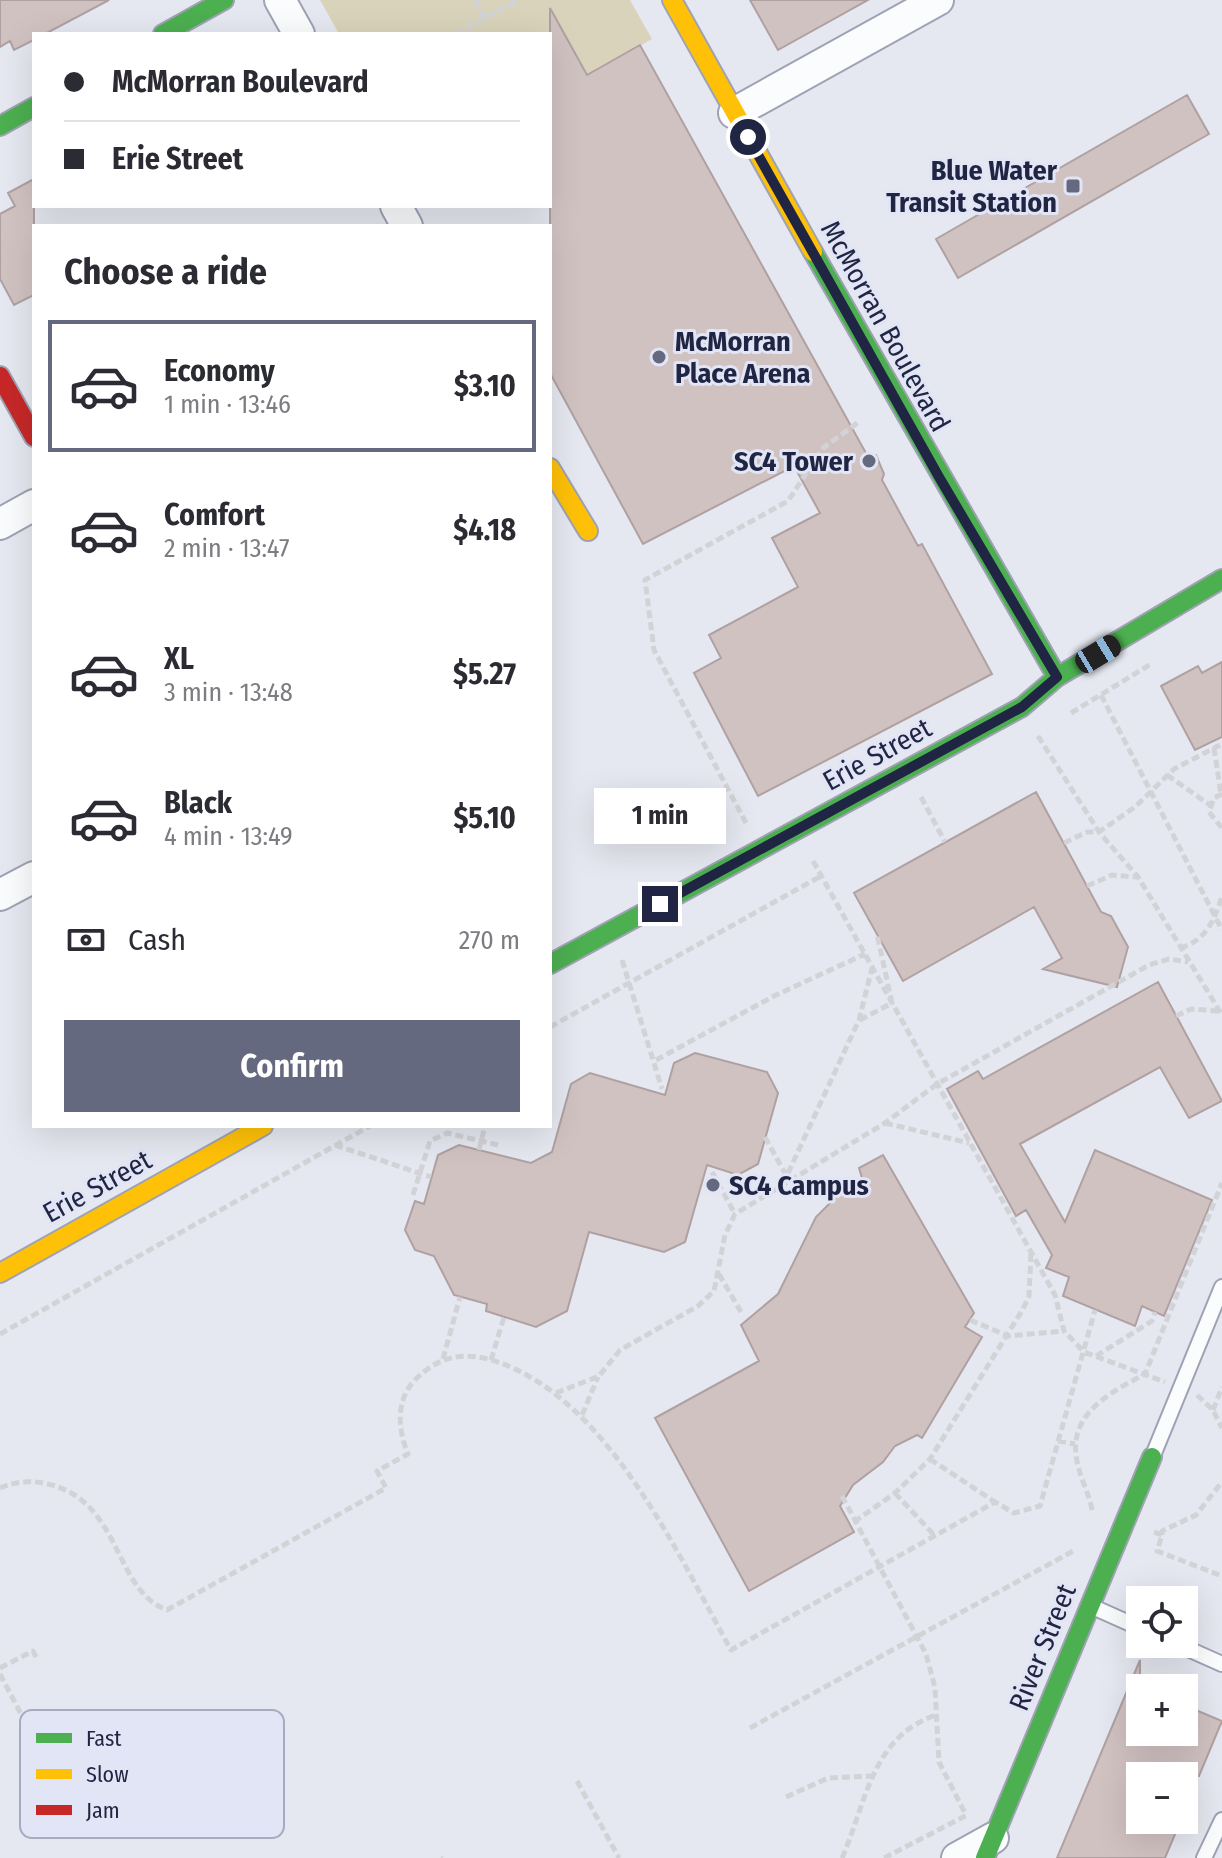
<!DOCTYPE html>
<meta charset="utf-8">
<style>
:root{--surface:#fff;--page:#f2f2f3;--text:#2b2b33;--muted:#7c7c81;--line:#e1e1e2;--accent:#65697f}
body{margin:0;font-family:"Fira Sans Condensed",sans-serif;background:var(--page);color:var(--text);height:100vh;display:flex;flex-direction:column;font-size:30px;white-space:nowrap}
*{box-sizing:border-box;margin:0}
p{font-size:26px;color:var(--muted)}
.icon{flex:none;width:44px;height:44px;fill:none;stroke:currentColor;stroke-width:2;stroke-linecap:round;stroke-linejoin:round}
.map{position:relative;flex:1;overflow:hidden}
.panel{position:absolute;left:32px;top:224px;width:520px;height:904px;display:flex;flex-direction:column;background:var(--surface);border-radius:0px;box-shadow:0 8px 32px #0002}
.panel>*{flex:none}
.hud{position:absolute;left:32px;top:32px;width:520px;height:176px;border-radius:0px;box-shadow:0 8px 32px #0002;display:grid;align-content:center;height:176px;padding:0 32px;background:var(--surface)}
.tools{position:absolute;left:1126px;top:1586px;display:grid;gap:16px}
.tools a{display:grid;place-items:center;width:72px;height:72px;border-radius:0px;background:var(--surface);box-shadow:0 8px 32px #0002;font-size:40px}
.end{position:absolute;width:36px;height:36px;margin:-18px;border:10px solid #1f2542;background:#fff;box-shadow:0 0 0 4px #fff}
.from{border-radius:50%}
.bubble{position:absolute;height:56px;border-radius:0px;background:var(--surface);box-shadow:0 8px 32px #0002;font-size:26px;font-weight:700;line-height:56px;text-align:center}
.car{position:absolute;width:24px;height:48px;margin:-24px -12px;border-radius:10px;box-shadow:0 0 6px 2px #0007;background:linear-gradient(#222 24%,#8ab4d8 0 40%,#222 0 76%,#8ab4d8 0 86%,#222 0)}
.hud b{display:flex;align-items:center;gap:28px;height:76px;font-size:30px}
.hud b+b{border-top:2px solid var(--line)}
.hud i{width:20px;height:20px;background:var(--text)}
ul{padding:0;list-style:none}
li{display:flex;align-items:center;gap:24px;height:132px;margin:0 16px 12px;padding:0 16px;border:4px solid transparent;border-radius:0px}
li div{flex:1}
li b{display:block;font-size:30px}
li em{font-style:normal;font-weight:700}
li.current{border-color:var(--accent)}
li>.icon{width:72px;height:72px;stroke-width:1.5}
h2{padding:0 32px;font-size:36px;line-height:96px}
.pay{display:flex;align-items:center;gap:20px;height:88px;padding:0 32px;font-size:30px}
.pay p{margin-inline-start:auto}
.button{display:flex;gap:16px;margin-top:auto;padding:16px 32px}
.button a{flex:1;height:92px;border-radius:0px;background:var(--accent);color:#fff;font-size:32px;font-weight:700;line-height:92px;text-align:center}
.map>svg:first-child{display:block}
.green{fill:#dad3bb}
.building{fill:#d1c2c2;stroke:#afa1a2;stroke-width:2}
.lines{fill:none;stroke-linecap:round;stroke-linejoin:round}
.lane-casing{stroke:#9fa2b3;stroke-width:18}
.street-casing{stroke:#9fa2b3;stroke-width:34}
.fast-casing{stroke:#9fa2b3;stroke-width:22}
.slow-casing{stroke:#9fa2b3;stroke-width:22}
.jam-casing{stroke:#9fa2b3;stroke-width:22}
.path{stroke:#d2d3d7;stroke-width:5;stroke-dasharray:8 4;stroke-linecap:butt}
.lane{stroke:#fbfcfd;stroke-width:14}
.street{stroke:#fbfcfd;stroke-width:30}
.fast{stroke:#4caf50;stroke-width:18}
.slow{stroke:#ffc107;stroke-width:18}
.jam{stroke:#c62828;stroke-width:18}
.route{stroke:#1f2542;stroke-width:10}
.poi-dot{fill:#65697f;stroke:#e1e5f5;stroke-width:3}
.labels{text-anchor:middle;stroke-width:6;stroke-linejoin:round;paint-order:stroke}
.poi-label{font-size:28px;font-weight:bold;fill:#1f2542;stroke:#e1e5f5;text-anchor:end}
.street-label{font-size:28px;fill:#1f2542;stroke:#e1e5f5}
.key{fill:#e1e5f5;stroke:#a7abbf;stroke-width:2}
.key-label{font-size:22px;fill:#1f2542}
</style>
<div class="map">
<svg width="1222" height="1858" viewBox="0 0 1222 1858">
<rect width="100%" height="100%" fill="#e6e8f1"/>
<path class="green" d="M 320,0 L 630,0 L 652,39 L 587,75 L 560,26 L 546,34 L 339,34 Z"/>
<path class="building" d="M 0,0 L 109,0 L 45,34 L 34,34 L 34,40 L 14,50 L 10,41 L 0,47 Z
M 750,0 L 868,0 L 778,50 Z
M 550,8 L 587,75 L 640,45 L 867,455 L 876,455 L 884,474 L 882,480 L 918,546 L 922,544 L 992,674 L 758,796 L 694,673 L 721,658 L 709,635 L 798,587 L 772,538 L 820,513 L 794,466 L 643,544 L 550,373 Z
M 1187,95 L 1209,134 L 958,278 L 936,239 Z
M 34,179 L 34,295 L 14,305 L 0,279 L 0,214 L 15,206 L 8,193 Z
M 1222,662 L 1222,737 L 1195,750 L 1161,686 L 1198,666 L 1202,673 Z
M 1036,792 L 1101,912 L 1111,916 L 1128,947 L 1117,987 L 1043,969 L 1062,958 L 1034,907 L 903,981 L 854,893 Z
M 1158,982 L 1222,1101 L 1189,1118 L 1160,1067 L 1020,1144 L 1065,1222 L 1095,1150 L 1212,1200 L 1164,1316 L 1142,1306 L 1135,1326 L 1063,1296 L 1069,1277 L 1046,1268 L 1052,1255 L 1026,1210 L 1016,1216 L 947,1089 L 978,1071 L 983,1079 Z
M 695,1053 L 767,1072 L 778,1093 L 758,1164 L 738,1175 L 707,1165 L 685,1242 L 664,1252 L 589,1232 L 567,1311 L 536,1327 L 486,1311 L 487,1304 L 454,1295 L 434,1256 L 415,1250 L 405,1230 L 415,1201 L 424,1204 L 438,1155 L 459,1145 L 531,1163 L 552,1152 L 571,1084 L 590,1073 L 665,1095 L 674,1063 Z
M 883,1155 L 974,1313 L 965,1327 L 982,1337 L 922,1438 L 917,1435 L 895,1446 L 883,1462 L 853,1485 L 840,1506 L 854,1532 L 749,1591 L 655,1418 L 759,1361 L 741,1325 L 778,1294 L 816,1217 L 844,1189 L 862,1178 L 859,1168 Z
M 1140,1660 L 1140,1732 L 1184,1732 L 1184,1705 L 1222,1721 L 1199,1776 L 1140,1776 L 1140,1820 L 1181,1820 L 1165,1858 L 1057,1858 Z"/>
<g class="lines">
<defs>
<path id="lane" d="M 1154,1453 L 1222,1287
M 1093,1607 L 1140,1628
M 1177,1644 L 1222,1664
M 1204,1858 L 1222,1820"/>
<path id="street" d="M 280,0 L 299,34
M 734,113 L 938,0
M 396,206 L 407,226
M 0,524 L 34,505
M 0,895 L 34,877
M 957,1858 L 993,1838"/>
<path id="fast" d="M 163,34 L 224,0
M 0,126 L 34,107
M 813,252 L 1057,677
M 550,964 L 1022,707 L 1057,677 L 1222,579
M 985,1858 L 1152,1457"/>
<path id="slow" d="M 672,0 L 813,252
M 550,468 L 588,531
M 0,1273 L 263,1126"/>
<path id="jam" d="M 0,376 L 34,437"/>
</defs>
<use href="#lane" class="lane-casing"/>
<use href="#street" class="street-casing"/>
<use href="#fast" class="fast-casing"/>
<use href="#slow" class="slow-casing"/>
<use href="#jam" class="jam-casing"/>
<path class="path" d="M 475,0 L 485,18
M 456,34 L 518,0
M 1101,695 L 1222,930
M 1071,713 L 1151,664
M 1038,736 L 1099,832 L 1138,877 L 1222,1015
M 1214,748 L 1221,794
M 1167,775 L 1210,805
M 1222,794 L 1214,798 L 1209,812 L 1222,828
M 921,797 L 945,842
M 746,823 L 654,650 L 645,580 L 788,501 L 823,448 L 860,421
M 1064,843 L 1087,832 L 1099,832 L 1135,807 L 1174,769 L 1220,745
M 813,861 L 1055,1295 L 1064,1331 L 1084,1352 L 1165,1382
M 1087,886 L 1112,875 L 1136,877
M 1180,948 C 1206,941 1215,919 1222,896
M 622,960 L 662,1089
M 1176,1016 L 1191,1009 L 1219,1011
M 860,1020 L 892,1003 L 877,934
M 550,1027 L 821,876
M 656,1060 L 774,996 L 865,954
M 885,1123 L 969,1143
M 765,1137 L 787,1177
M 335,1145 L 431,1177
M 479,1150 L 485,1126
M 712,1172 L 735,1214
M 783,1184 L 859,1020 L 872,968
M 413,1195 L 430,1141 L 447,1133 L 498,1145
M 719,1274 L 741,1312
M 970,1320 L 1008,1336 L 1064,1331
M 0,1334 L 370,1126
M 1096,1356 L 1152,1321 L 1155,1312
M 443,1359 L 460,1297
M 491,1360 L 504,1317
M 556,1393 L 599,1376 L 620,1350 L 698,1306 L 714,1291 L 725,1235 L 735,1214 L 885,1123 L 937,1084 L 1149,965 L 1169,959 L 1188,962
M 1197,1395 L 1213,1410 L 1222,1428
M 1213,1410 L 1222,1387
M 582,1415 L 598,1377
M 1058,1441 L 1075,1444
M 930,1459 L 995,1502
M 0,1488 C 16,1481 32,1480 48,1484 C 122,1501 113,1590 167,1610 L 386,1488 L 377,1471 L 408,1454 C 398,1430 395,1401 415,1380 C 439,1355 466,1351 498,1362 C 609,1401 677,1553 731,1650 L 995,1502 L 1014,1513 L 1040,1506 L 1095,1310
M 895,1493 L 935,1536
M 842,1496 L 926,1654 L 935,1688 L 939,1762 L 966,1815
M 1092,1510 C 1089,1493 1080,1478 1077,1461 C 1067,1414 1111,1392 1145,1374 L 1222,1183
M 854,1522 L 895,1493 L 930,1459 L 1023,1309 L 1029,1296 L 1031,1253
M 1154,1532 L 1162,1535 L 1157,1551 L 1222,1576
M 1162,1535 L 1162,1531 L 1196,1515 L 1222,1482
M 0,1668 L 33,1651 L 37,1659
M 0,1674 L 22,1716
M 750,1728 L 1075,1550
M 577,1781 L 619,1858
M 786,1797 L 828,1778 L 871,1776
M 441,1857 L 442,1858
M 842,1858 C 866,1804 871,1737 936,1715
M 884,1858 L 967,1815"/>
<use href="#lane" class="lane"/>
<use href="#street" class="street"/>
<use href="#fast" class="fast"/>
<use href="#slow" class="slow"/>
<use href="#jam" class="jam"/>
</g>
<g class="lines">
<path class="route" d="M 660,904 L 1022,707 L 1057,677 L 939,477 L 748,137"/>
</g>
<g class="poi-dot">
<rect x="1065" y="178" width="16" height="16" rx="4"/>
<circle cx="659" cy="357" r="8"/>
<circle cx="869" cy="461" r="8"/>
<circle cx="713" cy="1185" r="8"/>
</g>
<g class="labels">
<g class="poi-label">
<text x="1057" y="180">Blue Water<tspan x="1057" dy="32">Transit Station</tspan></text>
<text x="675" y="351" text-anchor="start">McMorran<tspan x="675" dy="32">Place Arena</tspan></text>
<text x="853" y="471">SC4 Tower</text>
<text x="729" y="1195" text-anchor="start">SC4 Campus</text>
</g>
<g class="street-label">
<text transform="translate(886 326) rotate(61)" y="10">McMorran Boulevard</text>
<text transform="translate(877 754) rotate(-29)" y="10">Erie Street</text>
<text transform="translate(97 1186) rotate(-29)" y="10">Erie Street</text>
<text transform="translate(1042 1647) rotate(-68)" y="10">River Street</text>
</g>
</g>
<rect x="20" y="1710" width="264" height="128" rx="12" class="key"/>
<rect x="36" y="1733" width="36" height="10" fill="#4caf50"/>
<rect x="36" y="1769" width="36" height="10" fill="#ffc107"/>
<rect x="36" y="1805" width="36" height="10" fill="#c62828"/>
<g class="key-label">
<text x="86" y="1746">Fast</text>
<text x="86" y="1782">Slow</text>
<text x="86" y="1818">Jam</text>
</g>
</svg>
<div class="tools">
<a><svg class="icon" aria-label="locate" viewBox="0 0 24 24"><circle cx="12" cy="12" r="6"/><path d="M12 2v4M12 18v4M2 12h4M18 12h4"/></svg></a>
<a>+</a>
<a>−</a>
</div>
<i class="end from" style="left:748px;top:137px"></i>
<i class="end" style="left:660px;top:904px"></i>
<div class="bubble" style="left:594px;top:788px;width:132px">1 min</div>
<i class="car" style="left:1098px;top:654px;rotate:59deg"></i>
<div class="hud">
<b><i class="from"></i>McMorran Boulevard</b>
<b><i></i>Erie Street</b>
</div>
<section class="panel">
<h2>Choose a ride</h2>
<ul>
<li class="current"><svg class="icon" aria-label="car" viewBox="0 0 24 24"><path d="M5 17H2v-5l4-1 3-4h7l3 4 3 1v5h-3M9 17h6M6 11h13"/><circle cx="7" cy="17" r="2"/><circle cx="17" cy="17" r="2"/></svg><div><b>Economy</b><p>1 min · 13:46</p></div><em>$3.10</em></li>
<li><svg class="icon" aria-label="car" viewBox="0 0 24 24"><path d="M5 17H2v-5l4-1 3-4h7l3 4 3 1v5h-3M9 17h6M6 11h13"/><circle cx="7" cy="17" r="2"/><circle cx="17" cy="17" r="2"/></svg><div><b>Comfort</b><p>2 min · 13:47</p></div><em>$4.18</em></li>
<li><svg class="icon" aria-label="car" viewBox="0 0 24 24"><path d="M5 17H2v-5l4-1 3-4h7l3 4 3 1v5h-3M9 17h6M6 11h13"/><circle cx="7" cy="17" r="2"/><circle cx="17" cy="17" r="2"/></svg><div><b>XL</b><p>3 min · 13:48</p></div><em>$5.27</em></li>
<li><svg class="icon" aria-label="car" viewBox="0 0 24 24"><path d="M5 17H2v-5l4-1 3-4h7l3 4 3 1v5h-3M9 17h6M6 11h13"/><circle cx="7" cy="17" r="2"/><circle cx="17" cy="17" r="2"/></svg><div><b>Black</b><p>4 min · 13:49</p></div><em>$5.10</em></li>
</ul>
<div class="pay"><svg class="icon" aria-label="cash" viewBox="0 0 24 24"><path d="M3 7h18v10H3z"/><circle cx="12" cy="12" r="2"/></svg>Cash<p>270 m</p></div>
<div class="button"><a>Confirm</a></div>
</section>
</div>
